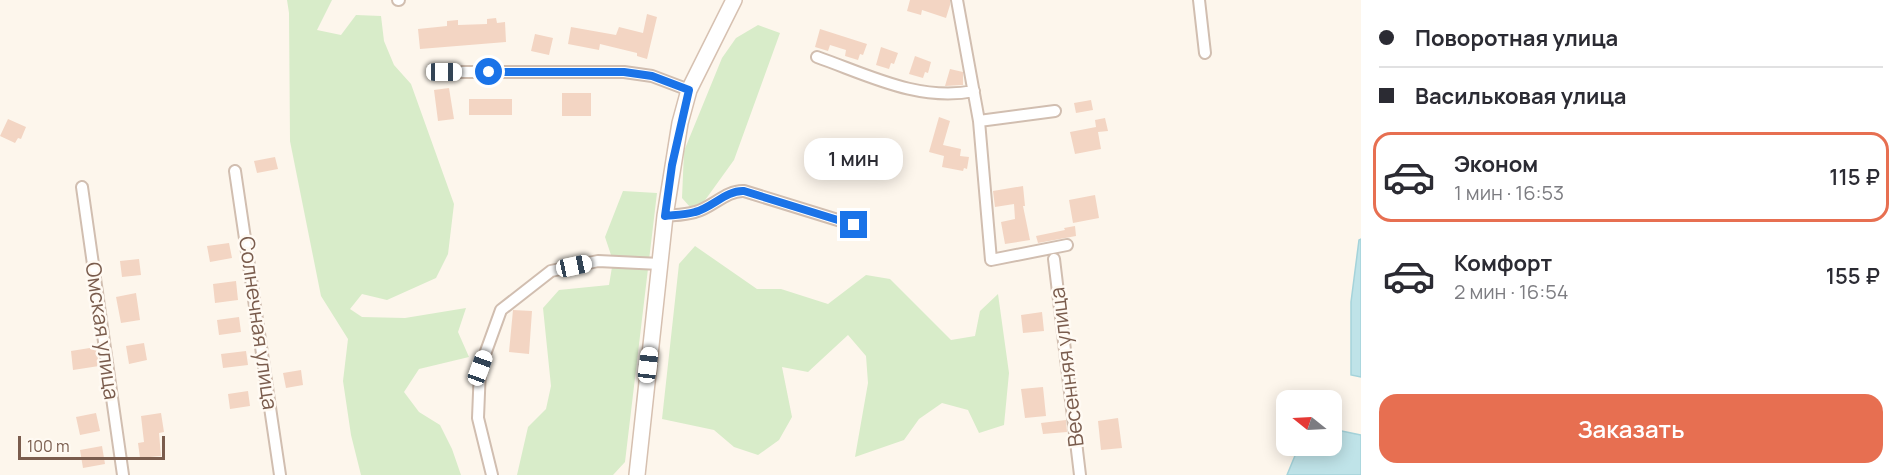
<!DOCTYPE html>
<html lang="ru">
<meta charset="utf-8">
<style>
:root{--surface:#fff;--page:#f2f2f3;--text:#2b2b33;--muted:#7c7c81;--line:#e1e1e2;--accent:#e76f51}
body{margin:0;font-family:Manrope,sans-serif;background:var(--page);color:var(--text);height:100vh;display:flex;flex-direction:column;font-size:22px;white-space:nowrap}
*{box-sizing:border-box;margin:0}
p{font-size:20px;color:var(--muted)}
.icon{flex:none;width:33px;height:33px;fill:none;stroke:currentColor;stroke-width:2;stroke-linecap:round;stroke-linejoin:round}
.map{position:relative;flex:1;overflow:hidden}
.side{display:flex;flex-direction:column;background:var(--surface);width:540px}
.side>*{flex:none}
.hud{display:grid;align-content:center;height:132px;padding:0 18px;background:var(--surface)}
.needle{width:39px;rotate:288deg}
.fabs{position:absolute;left:1276px;top:390px;display:grid;gap:12px}
.fabs a{display:grid;place-items:center;width:66px;height:66px;border-radius:12px;background:var(--surface);box-shadow:0 3px 15px #0003;font-size:30px}
.scale{position:absolute;left:18px;bottom:15px;width:147px;box-sizing:border-box;padding-left:6px;border:3px solid #7a5c4d;border-top:0;font-size:16px;line-height:21px;white-space:nowrap;color:#7a5c4d;-webkit-text-stroke:4px #fffaf3;paint-order:stroke}
.end{position:absolute;width:27px;height:27px;margin:-14px;border:8px solid #1a73e8;background:#fff;box-shadow:0 0 0 3px #fff}
.from{border-radius:50%}
.bubble{position:absolute;height:42px;border-radius:18px;background:var(--surface);box-shadow:0 3px 15px #0003;font-size:20px;font-weight:600;line-height:42px;text-align:center}
.car{position:absolute;width:18px;height:36px;margin:-18px -9px;border-radius:8px;box-shadow:0 0 4px 2px #0007;background:linear-gradient(#fff 24%,#345 0 40%,#fff 0 76%,#345 0 86%,#fff 0)}
.hud b{display:flex;align-items:center;gap:21px;height:57px;font-size:22px}
.hud b+b{border-top:2px solid var(--line)}
.hud i{width:15px;height:15px;background:var(--text)}
ul{padding:0;list-style:none}
li{display:flex;align-items:center;gap:18px;height:90px;margin:0 12px 9px;padding:0 6px;border:3px solid transparent;border-radius:18px}
li div{flex:1}
li b{display:block;font-size:22px}
li em{font-style:normal;font-weight:600}
li.current{border-color:var(--accent)}
li>.icon{width:54px;height:54px;stroke-width:1.5}
.cta{display:flex;gap:12px;margin-top:auto;padding:12px 18px}
.cta a{flex:1;height:69px;border-radius:18px;background:var(--accent);color:#fff;font-size:24px;font-weight:600;line-height:69px;text-align:center}
main{display:flex;flex:1;min-height:0}
.map>svg:first-child{display:block}
.green{fill:#d8ecc9}
.water{fill:#bfe3e8;stroke:#a5d3da;stroke-width:1.5}
.building{fill:#f3d5c3}
.lines{fill:none;stroke-linecap:round;stroke-linejoin:round}
.street-casing{stroke:#d1beb0;stroke-width:14}
.secondary-casing{stroke:#d6c0b0;stroke-width:18}
.street{stroke:#fff;stroke-width:10}
.secondary{stroke:#fff;stroke-width:15}
.route{stroke:#1a73e8;stroke-width:8}
.labels{text-anchor:middle;stroke-width:5;stroke-linejoin:round;paint-order:stroke}
.street-label{font-size:21px;fill:#7a5c4d;stroke:#fffaf3}
</style>
<main>
<div class="map">
<svg width="1361" height="475" viewBox="0 0 1361 475">
<rect width="100%" height="100%" fill="#fdf6ec"/>
<path class="green" d="M 287,0 L 332,0 L 317,30 L 341,35 L 356,15 L 381,16 L 384,41 L 394,65 L 411,84 L 454,204 L 448,254 L 436,278 L 387,300 L 362,294 L 350,309 L 362,317 L 405,318 L 466,308 L 458,332 L 469,357 L 419,369 L 404,392 L 419,412 L 440,425 L 452,449 L 461,475 L 361,475 L 351,435 L 343,381 L 348,339 L 321,296 L 290,141 L 289,13 Z
M 758,25 L 780,33 L 734,160 L 703,203 L 690,207 L 682,198 L 684,151 L 722,58 L 736,38 Z
M 623,191 L 657,193 L 625,462 L 613,475 L 517,475 L 528,427 L 546,409 L 551,386 L 543,308 L 559,290 L 609,285 L 613,261 L 605,237 Z
M 695,246 L 757,289 L 781,289 L 828,304 L 866,275 L 890,279 L 951,340 L 975,336 L 980,311 L 998,294 L 1009,373 L 1004,425 L 979,433 L 968,410 L 942,403 L 919,419 L 904,440 L 855,457 L 868,383 L 866,356 L 848,335 L 808,372 L 782,367 L 792,417 L 779,440 L 758,455 L 734,447 L 714,430 L 662,419 L 679,264 Z"/>
<path class="water" d="M 1361,239 L 1361,377 L 1351,375 L 1351,302 L 1359,240 Z
M 1332,429 L 1361,435 L 1361,475 L 1287,475 L 1299,446 L 1332,446 Z"/>
<path class="building" d="M 910,0 L 950,0 L 950,5 L 946,18 L 922,10 L 921,15 L 907,11 Z
M 647,14 L 657,17 L 647,59 L 637,56 L 637,53 L 600,44 L 599,50 L 568,44 L 571,27 L 616,35 L 619,27 L 643,33 Z
M 496,18 L 497,23 L 505,22 L 506,42 L 420,49 L 418,29 L 447,26 L 447,21 L 458,20 L 458,25 L 487,24 L 487,19 Z
M 820,29 L 867,44 L 863,55 L 860,54 L 858,60 L 845,56 L 846,50 L 830,45 L 828,51 L 815,47 Z
M 535,34 L 553,38 L 549,55 L 531,51 Z
M 881,47 L 898,53 L 894,64 L 891,63 L 889,69 L 876,65 Z
M 915,56 L 931,62 L 928,73 L 925,72 L 923,78 L 909,74 Z
M 950,69 L 963,72 L 963,85 L 945,86 Z
M 449,88 L 454,119 L 438,121 L 434,90 Z
M 562,93 L 591,93 L 591,116 L 562,116 Z
M 469,99 L 512,99 L 512,115 L 469,115 Z
M 1091,100 L 1093,110 L 1076,113 L 1074,103 Z
M 939,117 L 950,121 L 943,145 L 961,149 L 960,156 L 969,157 L 967,169 L 964,168 L 963,171 L 942,167 L 944,156 L 929,152 Z
M 1105,118 L 1108,131 L 1098,132 L 1101,149 L 1075,154 L 1070,132 L 1096,127 L 1095,120 Z
M 8,119 L 26,127 L 21,139 L 18,138 L 15,143 L 0,136 Z
M 275,157 L 278,169 L 257,173 L 254,161 Z
M 1023,186 L 1025,206 L 1023,206 L 1030,240 L 1005,244 L 1001,222 L 1015,219 L 1014,204 L 995,207 L 993,191 Z
M 1095,195 L 1099,218 L 1073,223 L 1069,200 Z
M 1075,226 L 1076,236 L 1038,243 L 1036,236 L 1065,230 L 1064,228 Z
M 229,243 L 232,258 L 210,262 L 207,246 Z
M 139,259 L 141,275 L 122,277 L 120,261 Z
M 236,281 L 238,300 L 215,303 L 213,284 Z
M 136,293 L 140,320 L 121,323 L 116,297 Z
M 513,310 L 532,311 L 529,354 L 509,352 Z
M 1042,312 L 1044,331 L 1023,333 L 1021,315 Z
M 239,317 L 241,332 L 219,335 L 217,320 Z
M 144,343 L 147,360 L 129,364 L 126,346 Z
M 96,347 L 99,366 L 73,370 L 71,351 Z
M 246,351 L 248,365 L 223,368 L 221,354 Z
M 301,370 L 303,385 L 286,388 L 283,373 Z
M 1043,387 L 1046,416 L 1025,418 L 1021,389 Z
M 248,391 L 250,406 L 230,409 L 228,394 Z
M 96,413 L 100,431 L 80,435 L 76,417 Z
M 161,413 L 164,432 L 159,433 L 161,456 L 140,458 L 138,443 L 144,442 L 141,416 Z
M 1118,418 L 1122,448 L 1101,450 L 1098,421 Z
M 1066,420 L 1067,432 L 1043,434 L 1041,423 Z
M 102,446 L 105,464 L 83,468 L 80,450 Z"/>
<g class="lines">
<defs>
<path id="street" d="M 398,0 L 399,0
M 957,0 L 979,121 L 991,260 L 1067,245
M 1199,0 L 1205,53
M 817,57 C 868,75 919,102 974,91
M 444,72 L 624,72 L 652,76 L 689,90
M 979,121 L 1055,111
M 235,171 L 280,475
M 82,187 L 123,475
M 665,216 C 674,215 685,215 695,212 C 712,208 726,190 744,191 L 854,225
M 1054,259 L 1080,475
M 492,475 L 478,418 L 480,368 L 501,310 L 551,271 L 598,261 L 660,264"/>
<path id="secondary" d="M 637,475 L 665,216 L 680,123 L 689,90 L 734,0"/>
</defs>
<use href="#street" class="street-casing"/>
<use href="#secondary" class="secondary-casing"/>
<use href="#street" class="street"/>
<use href="#secondary" class="secondary"/>
</g>
<g class="lines">
<path class="route" d="M 489,72 L 624,72 L 652,76 L 689,90 L 672,165 L 665,216 C 674,215 685,215 695,212 C 712,208 726,190 744,191 L 854,225"/>
</g>
<g class="labels">
<g class="street-label">
<text transform="translate(258 323) rotate(82)" y="7">Солнечная улица</text>
<text transform="translate(102 331) rotate(82)" y="7">Омская улица</text>
<text transform="translate(1067 367) rotate(-97)" y="7">Весенняя улица</text>
</g>
</g>
</svg>
<div class="fabs">
<a><svg class="needle" viewBox="-14 -14 28 28"><path d="M0-13l5 13h-10z" fill="#e53935"/><path d="M0 13l5-13h-10z" fill="#7c7c81"/></svg></a>
</div>
<div class="scale">100 m</div>
<i class="end from" style="left:489px;top:72px"></i>
<i class="end" style="left:854px;top:225px"></i>
<div class="bubble" style="left:804px;top:138px;width:99px">1 мин</div>
<i class="car" style="left:444px;top:72px;rotate:90deg"></i>
<i class="car" style="left:574px;top:266px;rotate:78deg"></i>
<i class="car" style="left:648px;top:365px;rotate:7deg"></i>
<i class="car" style="left:480px;top:368px;rotate:20deg"></i>
</div>
<section class="side">
<div class="hud">
<b><i class="from"></i>Поворотная улица</b>
<b><i></i>Васильковая улица</b>
</div>
<ul>
<li class="current"><svg class="icon" aria-label="car" viewBox="0 0 24 24"><path d="M5 17H2v-5l4-1 3-4h7l3 4 3 1v5h-3M9 17h6M6 11h13"/><circle cx="7" cy="17" r="2"/><circle cx="17" cy="17" r="2"/></svg><div><b>Эконом</b><p>1 мин · 16:53</p></div><em>115 ₽</em></li>
<li><svg class="icon" aria-label="car" viewBox="0 0 24 24"><path d="M5 17H2v-5l4-1 3-4h7l3 4 3 1v5h-3M9 17h6M6 11h13"/><circle cx="7" cy="17" r="2"/><circle cx="17" cy="17" r="2"/></svg><div><b>Комфорт</b><p>2 мин · 16:54</p></div><em>155 ₽</em></li>
</ul>
<div class="cta"><a>Заказать</a></div>
</section>
</main>
